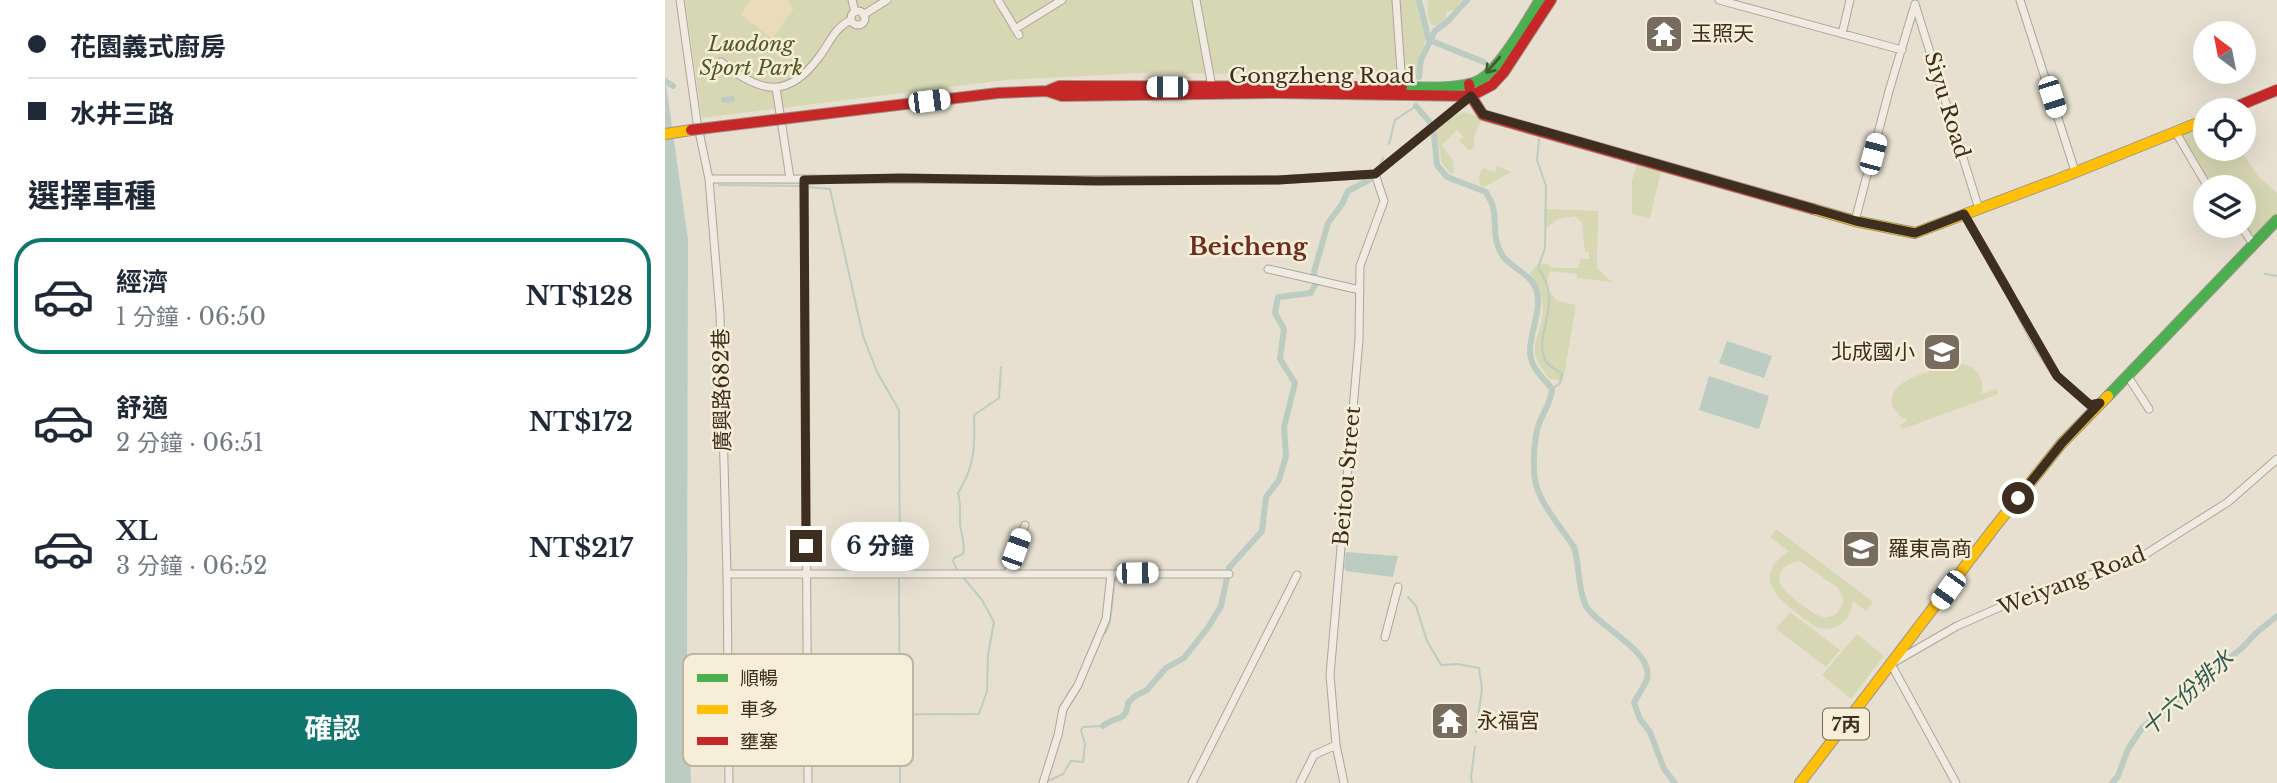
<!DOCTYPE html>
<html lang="zh-TW">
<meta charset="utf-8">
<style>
:root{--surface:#fff;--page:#f6f6f7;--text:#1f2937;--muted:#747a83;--line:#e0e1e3;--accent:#0f766e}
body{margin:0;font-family:"Libre Baskerville","Noto Sans TC",serif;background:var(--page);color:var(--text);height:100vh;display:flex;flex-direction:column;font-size:26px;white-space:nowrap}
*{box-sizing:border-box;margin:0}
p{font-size:23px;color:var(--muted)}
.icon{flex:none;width:38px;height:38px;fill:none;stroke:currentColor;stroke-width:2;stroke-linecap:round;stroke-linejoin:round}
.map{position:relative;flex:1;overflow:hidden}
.drawer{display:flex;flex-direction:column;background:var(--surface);width:665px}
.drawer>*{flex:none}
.top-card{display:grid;align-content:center;height:154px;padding:0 28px;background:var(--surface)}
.needle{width:46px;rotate:328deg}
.tools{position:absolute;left:1528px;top:21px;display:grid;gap:14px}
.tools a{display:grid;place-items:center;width:63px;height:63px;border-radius:50%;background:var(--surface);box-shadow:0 7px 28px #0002;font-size:35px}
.end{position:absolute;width:32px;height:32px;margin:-16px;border:9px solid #3d2e20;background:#fff;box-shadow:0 0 0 4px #fff}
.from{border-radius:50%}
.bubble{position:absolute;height:49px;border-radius:24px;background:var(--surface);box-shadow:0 7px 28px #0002;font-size:23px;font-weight:700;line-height:49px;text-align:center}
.car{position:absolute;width:21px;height:42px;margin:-21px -10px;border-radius:9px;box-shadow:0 0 5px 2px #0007;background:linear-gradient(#fff 24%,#345 0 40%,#fff 0 76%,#345 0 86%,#fff 0)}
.top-card b{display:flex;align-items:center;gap:24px;height:66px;font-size:26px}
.top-card b+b{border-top:2px solid var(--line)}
.top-card i{width:18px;height:18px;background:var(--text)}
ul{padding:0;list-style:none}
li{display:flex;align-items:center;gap:21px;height:116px;margin:0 14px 10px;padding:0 14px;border:4px solid transparent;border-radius:28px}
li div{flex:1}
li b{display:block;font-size:26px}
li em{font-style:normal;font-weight:700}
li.selected{border-color:var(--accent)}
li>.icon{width:63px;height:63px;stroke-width:1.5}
h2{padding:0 28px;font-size:32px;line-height:84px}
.action{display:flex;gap:14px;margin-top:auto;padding:14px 28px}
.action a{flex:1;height:80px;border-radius:28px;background:var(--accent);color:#fff;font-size:28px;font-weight:700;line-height:80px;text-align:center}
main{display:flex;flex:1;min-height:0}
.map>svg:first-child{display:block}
.green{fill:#d6d7b3;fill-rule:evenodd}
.sand{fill:#eadcb9}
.water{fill:#bcccc2}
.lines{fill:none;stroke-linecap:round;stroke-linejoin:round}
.stream{stroke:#bcccc2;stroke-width:2}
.canal{stroke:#bcccc2;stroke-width:6}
.street-casing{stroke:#ada599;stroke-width:9}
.fast-casing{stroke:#9c958a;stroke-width:12}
.slow-casing{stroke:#9c958a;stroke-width:12}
.jam-casing{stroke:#9c958a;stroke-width:12}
.street{stroke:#efebe3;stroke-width:7}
.fast{stroke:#4caf50;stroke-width:10}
.slow{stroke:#ffc107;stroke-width:10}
.jam{stroke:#c62828;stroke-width:10}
.jam-bridge-casing{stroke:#9c958a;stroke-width:12;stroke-linecap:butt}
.jam-bridge{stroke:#c62828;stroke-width:10}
.oneway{stroke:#425b31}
.route{stroke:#3d2e20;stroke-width:9}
.labels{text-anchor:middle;stroke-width:5;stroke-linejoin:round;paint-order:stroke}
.shield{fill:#f7eed8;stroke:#756857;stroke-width:2}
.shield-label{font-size:19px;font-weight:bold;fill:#3d2e20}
.poi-label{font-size:21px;fill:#3d2e20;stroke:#f7eed8;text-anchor:start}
.park-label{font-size:21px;font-style:italic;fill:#4d5a26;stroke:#f7eed8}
.street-label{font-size:21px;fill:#3d2e20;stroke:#f7eed8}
.water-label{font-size:23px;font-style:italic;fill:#2f5d5a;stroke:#f7eed8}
.quarter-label{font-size:24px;font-weight:bold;fill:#6b2e1e;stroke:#f7eed8}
.key{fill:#f7eed8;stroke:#bfb4a1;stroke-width:2}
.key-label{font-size:19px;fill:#3d2e20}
</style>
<main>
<section class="drawer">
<div class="top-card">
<b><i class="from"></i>花園義式廚房</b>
<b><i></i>水井三路</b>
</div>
<h2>選擇車種</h2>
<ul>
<li class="selected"><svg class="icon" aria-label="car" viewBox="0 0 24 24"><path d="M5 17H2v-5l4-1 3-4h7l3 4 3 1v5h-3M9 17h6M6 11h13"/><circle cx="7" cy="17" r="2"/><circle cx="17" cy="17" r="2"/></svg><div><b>經濟</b><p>1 分鐘 · 06:50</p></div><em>NT$128</em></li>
<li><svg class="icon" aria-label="car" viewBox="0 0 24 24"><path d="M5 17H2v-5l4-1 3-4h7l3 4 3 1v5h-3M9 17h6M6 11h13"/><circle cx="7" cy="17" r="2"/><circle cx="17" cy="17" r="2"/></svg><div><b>舒適</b><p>2 分鐘 · 06:51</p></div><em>NT$172</em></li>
<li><svg class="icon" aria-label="car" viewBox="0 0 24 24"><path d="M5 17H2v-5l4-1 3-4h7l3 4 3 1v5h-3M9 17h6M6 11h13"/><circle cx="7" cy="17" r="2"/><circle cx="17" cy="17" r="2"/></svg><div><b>XL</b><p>3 分鐘 · 06:52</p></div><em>NT$217</em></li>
</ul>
<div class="action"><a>確認</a></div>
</section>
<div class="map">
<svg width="1612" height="783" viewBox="0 0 1612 783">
<rect width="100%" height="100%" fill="#e7e0d1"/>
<path class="green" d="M 20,0 L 755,0 L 755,11 L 762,34 L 751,75 L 475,73 L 340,80 L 37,118 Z
M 763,0 L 796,0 C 791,9 790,10 781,12 L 781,18 L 771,25 L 766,25 L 763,17 Z
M 798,112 L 812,116 L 816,122 L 809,136 L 809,146 L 805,151 L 794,141 L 798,137 L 792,130 L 777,145 L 788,160 L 789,173 L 786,174 L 777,163 L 771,130 L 785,118 Z
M 1540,126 L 1540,149 L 1567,149 L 1572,157 L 1578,154 L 1593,176 L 1612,193 L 1612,215 L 1589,238 L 1579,222 L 1578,187 L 1554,187 L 1541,175 L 1515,133 Z
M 972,163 L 996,171 L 985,218 L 967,214 L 967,181 Z
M 832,166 L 846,172 L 819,187 L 815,185 L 814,176 L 818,168 L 830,172 Z
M 879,209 L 933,211 L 932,268 L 947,282 L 912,278 L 912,274 L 885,271 L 881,286 L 892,301 L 911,305 L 898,381 L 885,379 C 852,341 884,337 877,299 C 875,290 870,282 865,273 L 874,263 L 885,265 L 887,268 L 914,268 L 915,259 L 924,259 L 924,253 L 920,252 L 917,222 L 910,216 L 893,219 L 882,228 L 879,223 Z
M 1293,363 C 1311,365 1322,378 1315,395 L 1331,389 L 1333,394 L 1238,429 L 1235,425 L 1243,420 L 1236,417 L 1227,406 C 1226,398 1228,391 1234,386 C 1244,376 1280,366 1293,363 Z
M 1111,529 L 1208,602 L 1201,611 L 1188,601 C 1186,620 1170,635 1150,626 C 1142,622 1135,615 1128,610 C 1103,590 1093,572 1124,551 L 1105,537 ZM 1135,561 L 1173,588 L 1179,601 L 1173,612 C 1168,615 1164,618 1158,617 C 1150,616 1121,594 1117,587 C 1109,573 1121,562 1135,561 Z
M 1125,612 L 1175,650 L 1161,667 L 1111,629 Z
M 1192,634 L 1219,656 L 1186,699 L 1157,675 Z"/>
<path class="sand" d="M 86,0 L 122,0 L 129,8 L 107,39 L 77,15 L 81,5 Z"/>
<path class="water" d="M 0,77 L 23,240 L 22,652 L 26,783 L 0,783 Z
M 1062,341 L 1107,356 L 1099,378 L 1054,363 Z
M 1044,376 L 1104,396 L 1094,429 L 1034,410 Z
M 681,552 L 733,556 L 728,577 L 681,571 L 679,567 Z"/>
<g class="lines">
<path class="stream" d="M 874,139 L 872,160 L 881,186 L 880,248 L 873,268 C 900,303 868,333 880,360 C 883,366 892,370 897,374 L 895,383 L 887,389
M 724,144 L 730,120 L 751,106
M 715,165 L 718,158
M 54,185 L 137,186
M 142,187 L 165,189 L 198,336 L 212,372 L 234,410 L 235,569
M 1600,274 L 1612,276
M 293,572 L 288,561 L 289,558 L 298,554 C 301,543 296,535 295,524 C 295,513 296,504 293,493 C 310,466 310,447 309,415 L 334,398 L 336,367
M 234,578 L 235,783
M 743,597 L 751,606 L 762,641 L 776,665 L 792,664 L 814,668 L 817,689 L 811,732
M 440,633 L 445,622 L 450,580
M 145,715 L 314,714 L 322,691 L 323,655 L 329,622 L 317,600 L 297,576
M 383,781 L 398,774 L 406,761 L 418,762 L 420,744 L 416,730 L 418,727 L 438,726
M 807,783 L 806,777 L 810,746"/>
<path class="canal" d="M 754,0 L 764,40 L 819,62
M 754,77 L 756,60 L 770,31 L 783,21 L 802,0
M 0,81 L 8,86
M 59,100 L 67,99
M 751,106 L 764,121 L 769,134 L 772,165 L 782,177 L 821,192 C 823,197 827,202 828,207 C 832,224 827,239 837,255 C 846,268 866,274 871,289 C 880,315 855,345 870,368 C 874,375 882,382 887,389 C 886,406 873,418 871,435 C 869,448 868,467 870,480 C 873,501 897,529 909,547 C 915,566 912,587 921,606 C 933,627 989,651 982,679 C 979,687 973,695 969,703 L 975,719 L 985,732 L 999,769 L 1010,783
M 438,726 C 450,715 461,724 463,703 L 470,696 L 482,690 L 501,668 L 519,658 L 544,626 L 556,606 L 564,568 L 597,531 L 601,497 L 614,480 L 621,456 L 619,427 L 630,383 L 615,359 L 619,329 L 610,313 L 613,297 L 646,293 L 651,283 L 649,272 L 663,223 L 677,204 L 683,191 L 704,180
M 1447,783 L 1453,776 L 1463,749 L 1477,728 L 1577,648 L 1591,633 L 1612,616"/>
<defs>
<path id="street" d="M 15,0 L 32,122 L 44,179 L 55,314 L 62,574 L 64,783
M 187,0 L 190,12
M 333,0 L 354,35
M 531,0 L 547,87
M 731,0 L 737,86
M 1054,0 L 1237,50
M 1355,0 L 1410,171
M 1250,4 L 1314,209
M186 18a7 7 0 1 1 14 0a7 7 0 1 1-14 0Z
M 198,15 L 222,0
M 350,29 L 397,0
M 1177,34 L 1185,0
M 56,62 C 94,92 122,101 154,57 C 165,43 169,28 186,20
M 111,88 L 125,178
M 1510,131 L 1540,182 L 1546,187
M 44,179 L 613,180 L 710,174 L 806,96
M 139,180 L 143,783
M 1299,214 L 1343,290 L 1371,343 L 1392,376 L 1425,405 L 1434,403
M 1190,221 L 1224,91 L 1250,4
M 1576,226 L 1588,244
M 603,269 L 695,290
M 1462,375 L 1484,409
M 343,573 L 360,525
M 62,574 L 564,574
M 720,637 L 733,587
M 378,783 L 393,735 L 398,709 L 413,685 L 441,619 L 446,574
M 527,783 L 632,575
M 635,783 L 649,755 L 671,745
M 679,783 L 671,745 L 665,675 L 694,340 L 695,266 L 719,201 L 710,174
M 1291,783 L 1226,664 L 1292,626 L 1340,605 L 1476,557 L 1563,502 L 1612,459"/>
<path id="fast" d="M 737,87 C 759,87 796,90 815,80 C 835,68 862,21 875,0
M 1443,396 L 1612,220"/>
<path id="slow" d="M 0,134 L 26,130
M 1148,209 L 1190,221 L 1250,233 L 1396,178 L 1540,120
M 1135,783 L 1329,528 L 1397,443 L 1443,396"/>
<path id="jam" d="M 804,84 L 806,96 L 818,115 L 1148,209
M 382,91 L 397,96 L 611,93 L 806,96 L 827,85 L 839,72 L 886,0
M 1563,110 L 1612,90
M 166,113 L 333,93 L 382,91 L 394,86 L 737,87"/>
</defs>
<use href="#street" class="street-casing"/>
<use href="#fast" class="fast-casing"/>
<use href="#slow" class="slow-casing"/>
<use href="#jam" class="jam-casing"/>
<use href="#street" class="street"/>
<use href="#fast" class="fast"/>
<use href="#slow" class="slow"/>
<use href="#jam" class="jam"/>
<defs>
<path id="jam-bridge" d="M 26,130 L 166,113"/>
</defs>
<use href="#jam-bridge" class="jam-bridge-casing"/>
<use href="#jam-bridge" class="jam-bridge"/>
</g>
<defs><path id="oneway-shaft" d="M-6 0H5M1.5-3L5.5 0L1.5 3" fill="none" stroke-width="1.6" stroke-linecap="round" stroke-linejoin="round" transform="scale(1.75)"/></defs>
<use class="oneway" href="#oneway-shaft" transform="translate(828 65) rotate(131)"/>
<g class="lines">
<path class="route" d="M 141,546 L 139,180 L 236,178 L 431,181 L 613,180 L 710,174 L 806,96 L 818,114 L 1191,221 L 1250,233 L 1299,214 L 1392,376 L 1425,405 L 1435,403 L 1397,443 L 1353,498"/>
</g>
<defs>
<symbol id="temple-square" viewBox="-11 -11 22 22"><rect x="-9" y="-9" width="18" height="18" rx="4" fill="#786c5e" stroke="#f7eed8"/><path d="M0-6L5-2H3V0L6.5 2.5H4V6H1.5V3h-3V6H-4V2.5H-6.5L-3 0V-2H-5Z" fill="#fff"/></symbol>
<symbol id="school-square" viewBox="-11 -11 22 22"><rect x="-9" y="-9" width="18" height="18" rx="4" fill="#786c5e" stroke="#f7eed8"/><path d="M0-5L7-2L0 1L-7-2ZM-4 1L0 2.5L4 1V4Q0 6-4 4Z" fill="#fff"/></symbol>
</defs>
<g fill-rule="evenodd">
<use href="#temple-square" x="977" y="12" width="44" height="44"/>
<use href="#school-square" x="1255" y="330" width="44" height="44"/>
<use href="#school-square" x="1174" y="527" width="44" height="44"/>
<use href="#temple-square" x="763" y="699" width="44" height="44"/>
</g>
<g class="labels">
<rect class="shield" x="1158" y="708.5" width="46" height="31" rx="5"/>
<g class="shield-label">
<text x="1181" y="731">7丙</text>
</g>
<g class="poi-label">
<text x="1026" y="41">玉照天</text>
<text x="1250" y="359" text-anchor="end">北成國小</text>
<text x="1223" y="556">羅東高商</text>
<text x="812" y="728">永福宮</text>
</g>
<g class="park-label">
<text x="86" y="51">Luodong<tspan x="86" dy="24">Sport Park</tspan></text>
</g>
<g class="street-label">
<text x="657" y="83">Gongzheng Road</text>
<text transform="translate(1282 105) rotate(73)" y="7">Siyu Road</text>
<text transform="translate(57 390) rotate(-91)" y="7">廣興路682巷</text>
<text transform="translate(682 476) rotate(-85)" y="7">Beitou Street</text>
<text transform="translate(1407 581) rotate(-21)" y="7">Weiyang Road</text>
</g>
<g class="water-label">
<text transform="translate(1522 693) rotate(-42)" y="8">十六份排水</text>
</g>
<g class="quarter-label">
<text x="583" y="255">Beicheng</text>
</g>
</g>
<rect x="18" y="654" width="230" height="112" rx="10" class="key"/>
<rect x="32" y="674" width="31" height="8" fill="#4caf50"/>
<rect x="32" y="705" width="31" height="9" fill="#ffc107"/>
<rect x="32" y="737" width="31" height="8" fill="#c62828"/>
<g class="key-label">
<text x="75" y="685">順暢</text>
<text x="75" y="716">車多</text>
<text x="75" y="748">壅塞</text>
</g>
</svg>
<div class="tools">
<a><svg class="needle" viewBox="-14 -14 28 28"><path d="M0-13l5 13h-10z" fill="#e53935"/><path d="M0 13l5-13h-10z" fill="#747a83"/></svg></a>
<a><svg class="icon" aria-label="locate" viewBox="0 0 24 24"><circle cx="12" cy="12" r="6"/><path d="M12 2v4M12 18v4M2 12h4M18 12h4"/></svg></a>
<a><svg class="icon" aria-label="layers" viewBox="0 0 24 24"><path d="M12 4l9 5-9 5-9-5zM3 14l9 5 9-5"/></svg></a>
</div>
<i class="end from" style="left:1353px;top:498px"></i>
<i class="end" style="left:141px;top:546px"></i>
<div class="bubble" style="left:166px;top:522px;width:98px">6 分鐘</div>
<i class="car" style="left:502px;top:87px;rotate:270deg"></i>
<i class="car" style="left:1387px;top:97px;rotate:162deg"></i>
<i class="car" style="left:264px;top:101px;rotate:83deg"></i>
<i class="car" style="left:1208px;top:154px;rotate:15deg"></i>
<i class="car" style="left:351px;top:549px;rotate:20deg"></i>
<i class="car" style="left:472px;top:573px;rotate:89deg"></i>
<i class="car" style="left:1283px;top:590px;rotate:216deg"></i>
</div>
</main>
